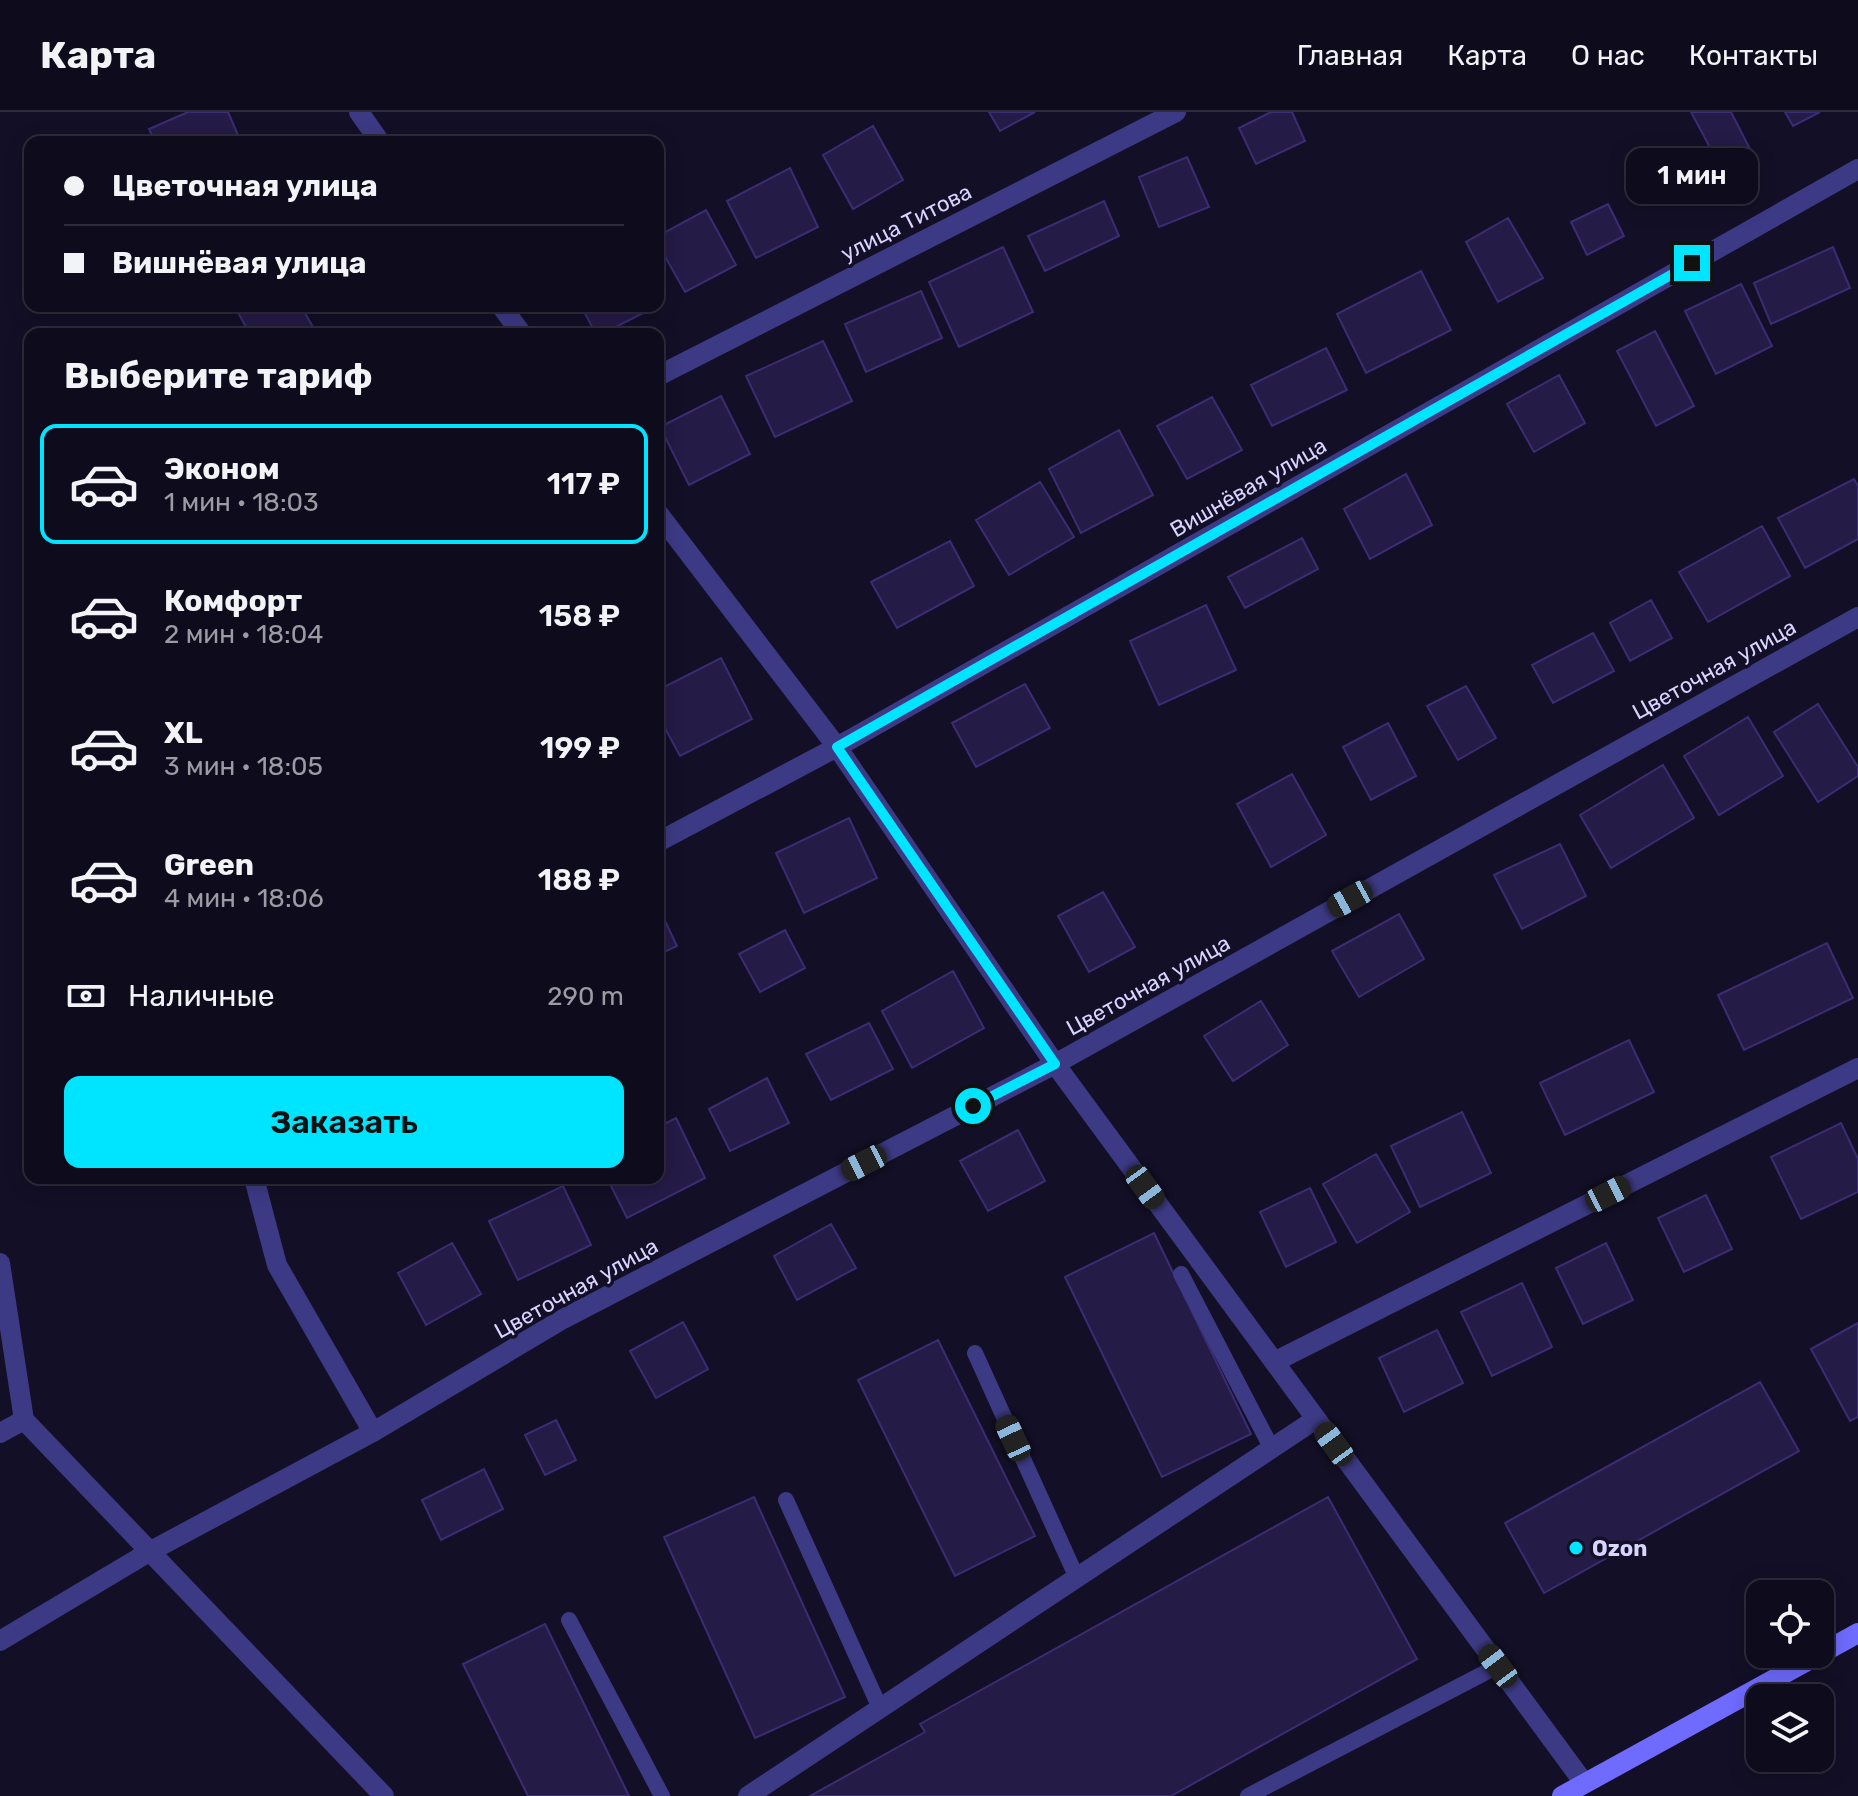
<!DOCTYPE html>
<html lang="ru">
<meta charset="utf-8">
<style>
:root{--surface:#0e0b1c;--page:#171425;--text:#f1f3f6;--muted:#9b9ba3;--line:#2e2b3b;--accent:#00e5ff}
body{margin:0;font-family:Rubik,sans-serif;background:var(--page);color:var(--text);height:100vh;display:flex;flex-direction:column;font-size:30px;white-space:nowrap}
*{box-sizing:border-box;margin:0}
p{font-size:26px;color:var(--muted)}
.icon{flex:none;width:44px;height:44px;fill:none;stroke:currentColor;stroke-width:2;stroke-linecap:round;stroke-linejoin:round}
.map{position:relative;flex:1;overflow:hidden}
.side{position:absolute;left:24px;top:216px;width:640px;height:856px;display:flex;flex-direction:column;background:var(--surface);border-radius:16px;box-shadow:0 4px 20px #0003,0 0 0 2px var(--line)}
.side>*{flex:none}
.top-card{position:absolute;left:24px;top:24px;width:640px;height:176px;border-radius:16px;box-shadow:0 4px 20px #0003,0 0 0 2px var(--line);display:grid;align-content:center;height:176px;padding:0 40px;background:var(--surface)}
.buttons{position:absolute;left:1746px;top:1468px;display:grid;gap:16px}
.buttons a{display:grid;place-items:center;width:88px;height:88px;border-radius:16px;background:var(--surface);box-shadow:0 4px 20px #0003,0 0 0 2px var(--line);font-size:40px}
.end{position:absolute;width:36px;height:36px;margin:-18px;border:10px solid #00e5ff;background:#111;box-shadow:0 0 0 4px #111}
.from{border-radius:50%}
.bubble{position:absolute;height:56px;border-radius:16px;background:var(--surface);box-shadow:0 4px 20px #0003,0 0 0 2px var(--line);font-size:26px;font-weight:600;line-height:56px;text-align:center}
.car{position:absolute;width:24px;height:48px;margin:-24px -12px;border-radius:10px;box-shadow:0 0 6px 2px #0007;background:linear-gradient(#222 24%,#8ab4d8 0 40%,#222 0 76%,#8ab4d8 0 86%,#222 0)}
.top-card b{display:flex;align-items:center;gap:28px;height:76px;font-size:30px}
.top-card b+b{border-top:2px solid var(--line)}
.top-card i{width:20px;height:20px;background:var(--text)}
ul{padding:0;list-style:none}
li{display:flex;align-items:center;gap:24px;height:120px;margin:0 16px 12px;padding:0 24px;border:4px solid transparent;border-radius:16px}
li div{flex:1}
li b{display:block;font-size:30px}
li em{font-style:normal;font-weight:600}
li.selected{border-color:var(--accent)}
li>.icon{width:72px;height:72px;stroke-width:1.5}
h2{padding:0 40px;font-size:36px;line-height:96px}
.pay{display:flex;align-items:center;gap:20px;height:88px;padding:0 40px;font-size:30px}
.pay p{margin-inline-start:auto}
.primary-button{display:flex;gap:16px;margin-top:auto;padding:16px 40px}
.primary-button a{flex:1;height:92px;border-radius:16px;background:var(--accent);color:#111;font-size:32px;font-weight:600;line-height:92px;text-align:center}
header{display:flex;align-items:center;gap:48px;box-sizing:border-box;height:112px;padding:0 40px;background:var(--surface);border-bottom:2px solid var(--line)}
header strong{font-size:38px}
nav{display:flex;gap:44px;margin-inline-start:auto;font-size:28px}
.map>svg:first-child{display:block}
.building{fill:#241b47;stroke:#3b2d73;stroke-width:2}
.lines{fill:none;stroke-linecap:round;stroke-linejoin:round}
.service{stroke:#3d3a85;stroke-width:16}
.minor{stroke:#3d3a85;stroke-width:20}
.secondary{stroke:#6f6bff;stroke-width:20}
.route{stroke:#00e5ff;stroke-width:10}
.poi-dot{fill:#00e5ff;stroke:#130f26;stroke-width:3}
.labels{text-anchor:middle;stroke-width:7;stroke-linejoin:round;paint-order:stroke}
.street-label{font-size:22px;fill:#d9d4ff;stroke:#130f26}
.poi-label{font-size:22px;font-weight:bold;fill:#d9d4ff;stroke:#130f26;text-anchor:start}
</style>
<header>
<strong>Карта</strong>
<nav><a>Главная</a><a>Карта</a><a>О нас</a><a>Контакты</a></nav>
</header>
<div class="map">
<svg width="1858" height="1684" viewBox="0 0 1858 1684">
<rect width="100%" height="100%" fill="#130f26"/>
<path class="building" d="M 188,0 L 228,0 L 241,30 L 155,30 L 149,17 Z
M 989,0 L 1035,0 L 1000,19 Z
M 1271,0 L 1292,0 L 1305,29 L 1256,52 L 1239,16 Z
M 1691,0 L 1731,0 L 1752,41 L 1721,56 Z
M 1785,0 L 1820,0 L 1793,14 Z
M 873,14 L 903,68 L 853,97 L 823,43 Z
M 1187,45 L 1209,95 L 1159,115 L 1139,65 Z
M 790,56 L 818,115 L 756,146 L 727,89 Z
M 1104,89 L 1119,124 L 1045,159 L 1028,124 Z
M 1608,92 L 1624,124 L 1587,143 L 1571,110 Z
M 706,98 L 736,153 L 685,180 L 658,132 L 658,124 Z
M 1508,106 L 1543,166 L 1498,190 L 1466,130 Z
M 1003,135 L 1033,200 L 959,235 L 929,170 Z
M 1833,135 L 1850,176 L 1771,212 L 1754,171 Z
M 1421,159 L 1451,218 L 1366,261 L 1337,202 Z
M 1741,172 L 1772,234 L 1716,262 L 1685,199 Z
M 921,179 L 942,226 L 866,260 L 845,212 Z
M 246,194 L 301,194 L 317,222 L 250,222 L 237,199 Z
M 581,194 L 657,194 L 602,222 L 596,222 Z
M 1655,219 L 1694,294 L 1656,314 L 1617,239 Z
M 823,229 L 852,289 L 775,325 L 746,264 Z
M 1326,236 L 1347,278 L 1272,314 L 1251,273 Z
M 1559,263 L 1585,311 L 1534,340 L 1507,292 Z
M 721,284 L 750,342 L 689,373 L 660,315 Z
M 1212,285 L 1242,338 L 1187,367 L 1157,314 Z
M 1119,318 L 1153,383 L 1081,421 L 1049,357 Z
M 1406,362 L 1432,413 L 1370,447 L 1344,397 Z
M 1854,367 L 1858,374 L 1858,427 L 1805,456 L 1778,406 Z
M 1040,370 L 1074,425 L 1009,463 L 976,408 Z
M 1762,414 L 1790,464 L 1708,510 L 1679,460 Z
M 1302,426 L 1318,457 L 1245,496 L 1228,465 Z
M 950,429 L 974,474 L 897,516 L 871,470 Z
M 1651,488 L 1672,526 L 1630,549 L 1610,511 Z
M 1206,493 L 1236,558 L 1159,593 L 1130,529 Z
M 1593,521 L 1614,559 L 1553,591 L 1532,553 Z
M 721,546 L 752,607 L 680,644 L 658,603 L 658,578 Z
M 1025,572 L 1050,616 L 976,655 L 952,611 Z
M 1466,574 L 1496,626 L 1458,648 L 1427,594 Z
M 1818,592 L 1858,655 L 1858,664 L 1818,690 L 1774,620 Z
M 1748,605 L 1783,664 L 1719,703 L 1684,644 Z
M 1388,611 L 1416,664 L 1371,688 L 1343,635 Z
M 1663,653 L 1694,706 L 1611,756 L 1580,703 Z
M 1292,662 L 1326,723 L 1271,755 L 1237,692 Z
M 849,706 L 877,766 L 804,801 L 776,741 Z
M 1560,732 L 1586,784 L 1522,817 L 1494,763 Z
M 1103,780 L 1135,835 L 1089,860 L 1058,804 Z
M 658,794 L 677,834 L 658,843 Z
M 1399,802 L 1424,847 L 1359,885 L 1332,839 Z
M 785,818 L 805,856 L 760,880 L 739,842 Z
M 1827,831 L 1853,886 L 1744,938 L 1718,883 Z
M 953,859 L 984,916 L 912,956 L 882,899 Z
M 1261,889 L 1288,933 L 1233,969 L 1204,924 Z
M 869,911 L 893,957 L 831,988 L 806,942 Z
M 1629,928 L 1654,980 L 1565,1023 L 1540,971 Z
M 767,966 L 789,1011 L 730,1039 L 709,997 Z
M 1462,1000 L 1491,1061 L 1420,1095 L 1391,1034 Z
M 676,1006 L 705,1066 L 627,1106 L 607,1066 L 658,1066 L 658,1015 Z
M 1841,1011 L 1858,1047 L 1858,1080 L 1801,1107 L 1771,1045 Z
M 1018,1018 L 1045,1069 L 988,1099 L 960,1049 Z
M 1376,1042 L 1410,1100 L 1357,1131 L 1323,1072 Z
M 563,1074 L 591,1133 L 518,1168 L 489,1109 Z
M 1310,1076 L 1336,1130 L 1286,1155 L 1260,1100 Z
M 1706,1083 L 1732,1137 L 1684,1160 L 1658,1106 Z
M 831,1112 L 856,1156 L 797,1188 L 774,1144 Z
M 1154,1121 L 1251,1322 L 1162,1365 L 1065,1165 Z
M 452,1131 L 481,1182 L 426,1213 L 398,1161 Z
M 1606,1131 L 1633,1188 L 1583,1212 L 1556,1156 Z
M 1522,1171 L 1552,1235 L 1492,1264 L 1461,1200 Z
M 683,1210 L 708,1257 L 656,1286 L 630,1239 Z
M 1858,1211 L 1858,1305 L 1850,1309 L 1811,1237 Z
M 1437,1218 L 1463,1271 L 1404,1300 L 1379,1246 Z
M 938,1228 L 1035,1424 L 955,1464 L 858,1268 Z
M 1760,1270 L 1799,1339 L 1544,1481 L 1505,1411 Z
M 556,1308 L 576,1348 L 545,1363 L 525,1323 Z
M 484,1357 L 503,1397 L 441,1428 L 422,1388 Z
M 754,1385 L 845,1585 L 755,1626 L 664,1425 Z
M 1328,1385 L 1417,1547 L 1171,1684 L 810,1684 L 925,1620 L 920,1612 Z
M 545,1512 L 629,1684 L 528,1684 L 463,1552 Z"/>
<g class="lines">
<path class="service" d="M 1181,1162 L 1272,1337
M 975,1241 L 1077,1466
M 786,1388 L 880,1596
M 569,1508 L 662,1684
M 1248,1684 L 1498,1554"/>
<path class="minor" d="M 359,0 L 380,30
M 501,194 L 522,222
M 658,264 L 1176,0
M 658,401 L 837,635 L 1055,952 L 1584,1671
M 658,730 L 837,635 L 1858,57
M 254,1066 L 277,1153 L 373,1320
M 0,1151 L 24,1308 L 384,1684
M 1274,1250 L 1858,956
M 0,1321 L 24,1308
M 0,1529 L 149,1440 L 373,1320 L 563,1207 L 1055,952 L 1858,505
M 748,1684 L 1316,1307"/>
<path class="secondary" d="M 1820,1542 L 1858,1521
M 1562,1684 L 1820,1542"/>
</g>
<g class="lines">
<path class="route" d="M 973,994 L 1055,952 L 837,635 L 1692,151"/>
</g>
<circle class="poi-dot" cx="1576" cy="1436" r="8"/>
<g class="labels">
<g class="street-label">
<text transform="translate(906 110) rotate(-27)" y="8">улица Титова</text>
<text transform="translate(1248 375) rotate(-30)" y="8">Вишнёвая улица</text>
<text transform="translate(1714 557) rotate(-29)" y="8">Цветочная улица</text>
<text transform="translate(1148 873) rotate(-29)" y="8">Цветочная улица</text>
<text transform="translate(576 1176) rotate(-29)" y="8">Цветочная улица</text>
</g>
<g class="poi-label">
<text x="1592" y="1444">Ozon</text>
</g>
</g>
</svg>
<div class="buttons">
<a><svg class="icon" aria-label="locate" viewBox="0 0 24 24"><circle cx="12" cy="12" r="6"/><path d="M12 2v4M12 18v4M2 12h4M18 12h4"/></svg></a>
<a><svg class="icon" aria-label="layers" viewBox="0 0 24 24"><path d="M12 4l9 5-9 5-9-5zM3 14l9 5 9-5"/></svg></a>
</div>
<i class="end from" style="left:973px;top:994px"></i>
<i class="end" style="left:1692px;top:151px"></i>
<div class="bubble" style="left:1626px;top:36px;width:132px">1 мин</div>
<i class="car" style="left:1350px;top:787px;rotate:241deg"></i>
<i class="car" style="left:864px;top:1051px;rotate:243deg"></i>
<i class="car" style="left:1145px;top:1075px;rotate:144deg"></i>
<i class="car" style="left:1608px;top:1082px;rotate:63deg"></i>
<i class="car" style="left:1013px;top:1326px;rotate:335deg"></i>
<i class="car" style="left:1334px;top:1332px;rotate:324deg"></i>
<i class="car" style="left:1498px;top:1554px;rotate:323deg"></i>
<div class="top-card">
<b><i class="from"></i>Цветочная улица</b>
<b><i></i>Вишнёвая улица</b>
</div>
<section class="side">
<h2>Выберите тариф</h2>
<ul>
<li class="selected"><svg class="icon" aria-label="car" viewBox="0 0 24 24"><path d="M5 17H2v-5l4-1 3-4h7l3 4 3 1v5h-3M9 17h6M6 11h13"/><circle cx="7" cy="17" r="2"/><circle cx="17" cy="17" r="2"/></svg><div><b>Эконом</b><p>1 мин · 18:03</p></div><em>117 ₽</em></li>
<li><svg class="icon" aria-label="car" viewBox="0 0 24 24"><path d="M5 17H2v-5l4-1 3-4h7l3 4 3 1v5h-3M9 17h6M6 11h13"/><circle cx="7" cy="17" r="2"/><circle cx="17" cy="17" r="2"/></svg><div><b>Комфорт</b><p>2 мин · 18:04</p></div><em>158 ₽</em></li>
<li><svg class="icon" aria-label="car" viewBox="0 0 24 24"><path d="M5 17H2v-5l4-1 3-4h7l3 4 3 1v5h-3M9 17h6M6 11h13"/><circle cx="7" cy="17" r="2"/><circle cx="17" cy="17" r="2"/></svg><div><b>XL</b><p>3 мин · 18:05</p></div><em>199 ₽</em></li>
<li><svg class="icon" aria-label="car" viewBox="0 0 24 24"><path d="M5 17H2v-5l4-1 3-4h7l3 4 3 1v5h-3M9 17h6M6 11h13"/><circle cx="7" cy="17" r="2"/><circle cx="17" cy="17" r="2"/></svg><div><b>Green</b><p>4 мин · 18:06</p></div><em>188 ₽</em></li>
</ul>
<div class="pay"><svg class="icon" aria-label="cash" viewBox="0 0 24 24"><path d="M3 7h18v10H3z"/><circle cx="12" cy="12" r="2"/></svg>Наличные<p>290 m</p></div>
<div class="primary-button"><a>Заказать</a></div>
</section>
</div>
